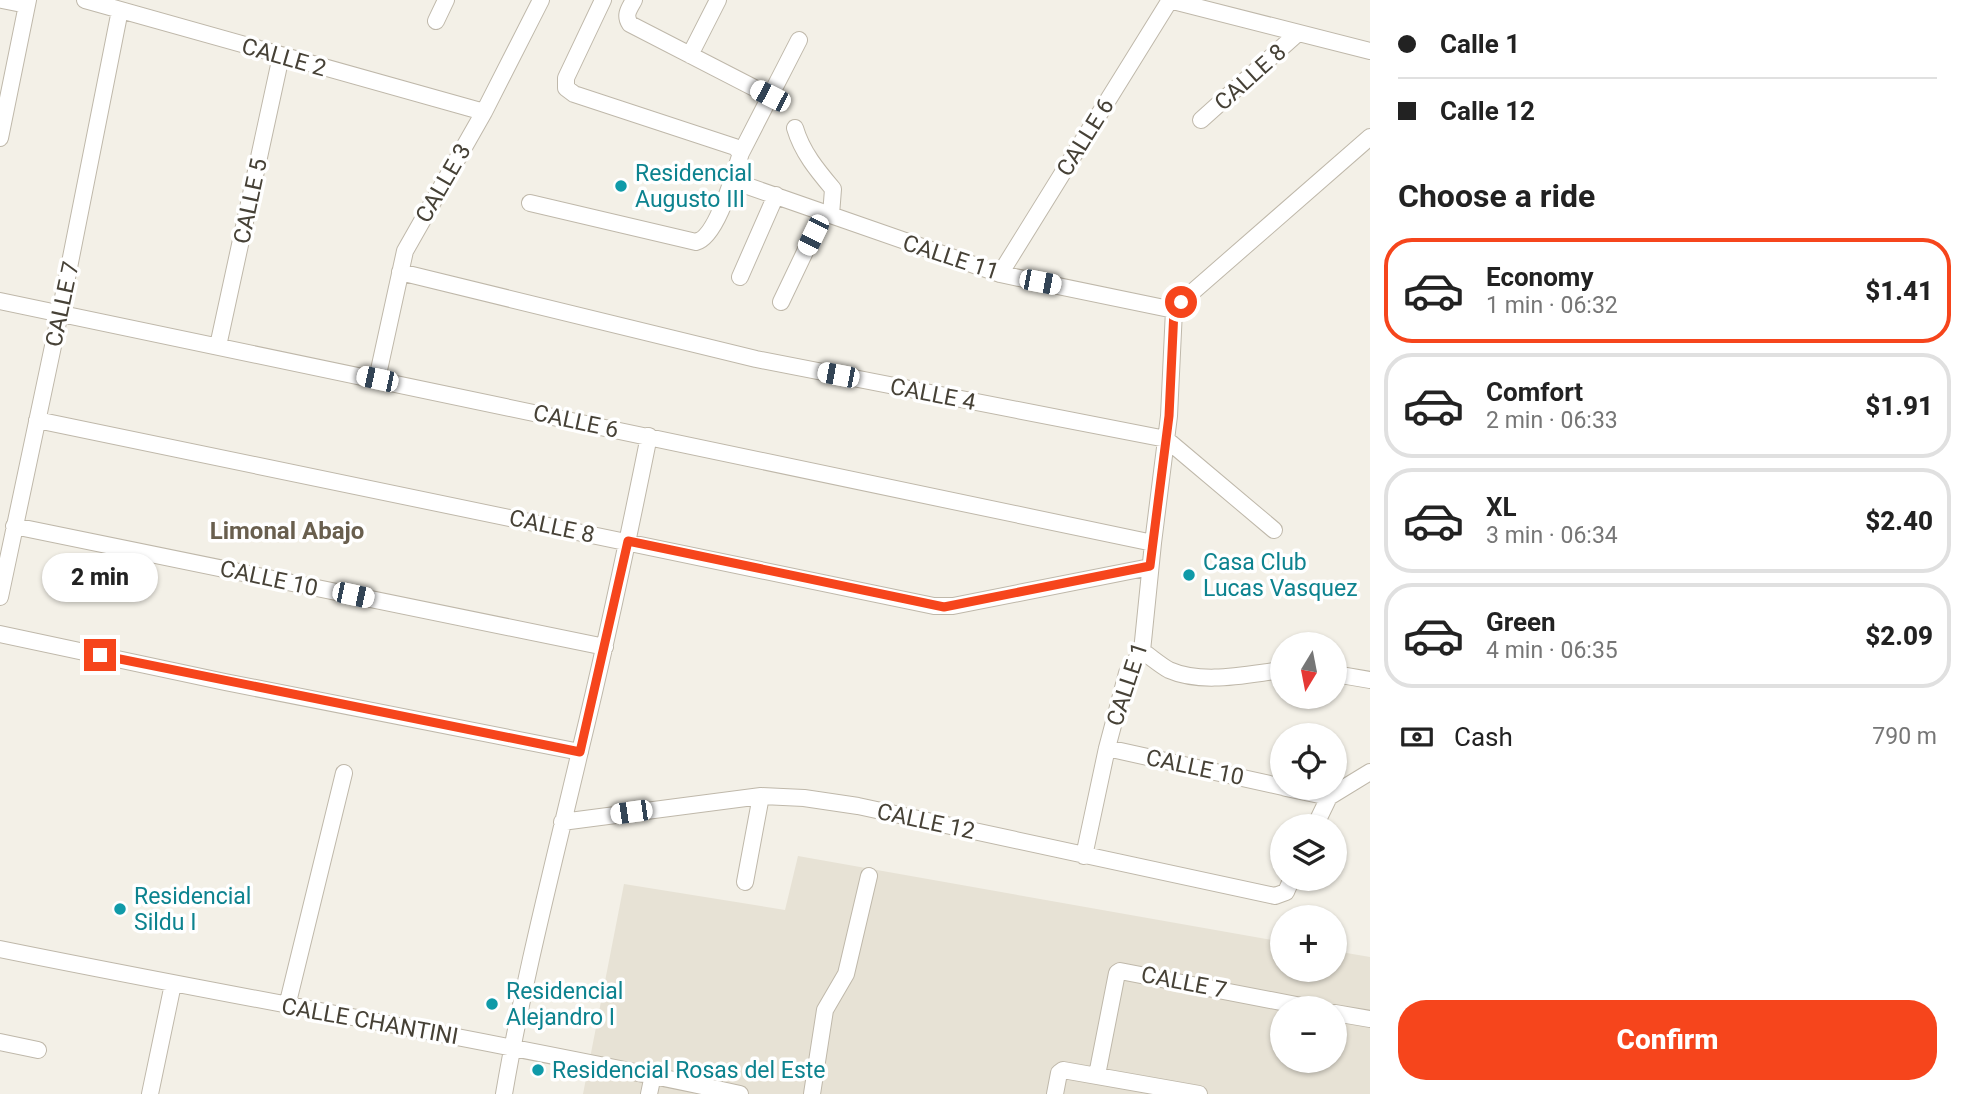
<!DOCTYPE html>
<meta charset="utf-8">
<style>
:root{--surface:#fff;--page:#f2f2f2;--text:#222;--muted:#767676;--line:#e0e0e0;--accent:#f6451c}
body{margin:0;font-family:Roboto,sans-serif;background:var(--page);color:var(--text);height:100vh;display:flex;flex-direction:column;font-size:26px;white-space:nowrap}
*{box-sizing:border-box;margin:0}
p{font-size:23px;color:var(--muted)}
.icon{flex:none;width:38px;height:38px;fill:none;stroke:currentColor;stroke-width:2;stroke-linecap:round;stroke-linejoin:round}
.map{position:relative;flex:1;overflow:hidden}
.sheet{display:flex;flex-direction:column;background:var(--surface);width:595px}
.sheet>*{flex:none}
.hud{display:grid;align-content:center;height:154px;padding:0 28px;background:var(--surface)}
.needle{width:46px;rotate:190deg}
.fabs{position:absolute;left:1270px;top:632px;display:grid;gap:14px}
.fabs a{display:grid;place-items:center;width:77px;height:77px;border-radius:50%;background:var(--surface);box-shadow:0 2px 5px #0004;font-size:35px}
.end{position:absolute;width:32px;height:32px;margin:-16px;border:9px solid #f6451c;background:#fff;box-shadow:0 0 0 4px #fff}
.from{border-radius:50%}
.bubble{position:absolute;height:49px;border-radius:24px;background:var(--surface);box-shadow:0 2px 5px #0004;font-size:23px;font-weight:800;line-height:49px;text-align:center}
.car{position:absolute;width:21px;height:42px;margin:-21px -10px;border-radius:9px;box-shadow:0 0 5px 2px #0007;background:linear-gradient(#fff 24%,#345 0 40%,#fff 0 76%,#345 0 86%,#fff 0)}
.hud b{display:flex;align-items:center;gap:24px;height:66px;font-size:26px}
.hud b+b{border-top:2px solid var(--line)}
.hud i{width:18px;height:18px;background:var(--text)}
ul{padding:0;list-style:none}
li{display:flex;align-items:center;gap:21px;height:105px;margin:0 14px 10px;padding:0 14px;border:4px solid var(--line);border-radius:28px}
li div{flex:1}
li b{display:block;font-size:26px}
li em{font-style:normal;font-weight:800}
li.on{border-color:var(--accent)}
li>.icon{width:63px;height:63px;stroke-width:1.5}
h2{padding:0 28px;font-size:32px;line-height:84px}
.pay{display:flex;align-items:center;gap:18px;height:77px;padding:0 28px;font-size:26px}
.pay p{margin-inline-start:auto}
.button{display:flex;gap:14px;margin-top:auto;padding:14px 28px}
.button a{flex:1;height:80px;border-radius:28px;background:var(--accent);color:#fff;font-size:28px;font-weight:800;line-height:80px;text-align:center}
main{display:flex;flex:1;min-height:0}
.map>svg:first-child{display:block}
.residential{fill:#e7e2d5;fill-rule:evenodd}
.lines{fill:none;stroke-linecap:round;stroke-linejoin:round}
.minor-casing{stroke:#bfb8aa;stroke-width:18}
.minor{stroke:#fff;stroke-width:16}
.route{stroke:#f6451c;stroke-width:9}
.culture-dot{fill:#0f9aa8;stroke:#fff;stroke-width:2.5}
.labels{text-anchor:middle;stroke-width:7;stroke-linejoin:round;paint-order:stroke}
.street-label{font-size:23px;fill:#464136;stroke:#fff}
.culture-label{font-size:23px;fill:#0d838f;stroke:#fff;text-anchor:start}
.neighbourhood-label{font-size:24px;font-weight:bold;fill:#695f4e;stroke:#fff}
</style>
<main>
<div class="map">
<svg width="1370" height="1094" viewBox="0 0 1370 1094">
<rect width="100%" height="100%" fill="#f3f0e7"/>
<path class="residential" d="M 798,856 L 1283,942 L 1283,970 L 1335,970 L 1335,951 L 1370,957 L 1370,1094 L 583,1094 L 624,884 L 785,910 ZM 1283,1008 L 1335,1008 L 1335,1060 L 1283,1060 Z"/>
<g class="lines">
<defs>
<path id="minor" d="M 2,0 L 27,5
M 85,0 L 484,112
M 634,0 C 629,9 624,15 630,24 L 770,96
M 1169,0 L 1370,51
M 436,21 L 446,0
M 690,55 L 718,0
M 1201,120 L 1298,33
M 795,128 C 802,152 817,170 833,189 L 831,215
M 0,138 L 28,0
M 741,153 L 799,40
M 733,181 L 1000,274 L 1174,310
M 530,203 L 696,242 C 717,237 734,174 741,153 L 735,147 L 574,94 L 566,88 L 566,78 L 603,0
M 400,272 L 756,359 L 1166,439 L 1274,530
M 1000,274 L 1170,0
M 740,277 L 776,195
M 0,301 L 1153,543
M 781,302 L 824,212
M 218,346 L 281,56
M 377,379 L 405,251 L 484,112 L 541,0
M 37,420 L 934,606 L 953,606 L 1150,567
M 14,526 L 605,647
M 0,597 L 60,313 L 120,10
M 0,634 L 225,682 L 580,752
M 1142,651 C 1151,657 1160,665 1169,670 C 1203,685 1248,674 1283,670
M 1335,674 L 1370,680
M 1107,748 L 1283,787
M 1286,788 L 1329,797
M 562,822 L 761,796 L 804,798 L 858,806 L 1275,896 L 1286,892 L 1292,878
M 1315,826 L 1329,797 L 1370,772
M 1084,856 L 1107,748 L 1127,673 L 1142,651 L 1153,543 L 1169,416 L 1174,310 L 1181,302 L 1370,137
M 745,882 L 761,796
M 0,949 C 246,999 494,1041 740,1094
M 287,1006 L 344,773
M 1335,1013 L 1370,1019
M 0,1042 L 38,1050
M 1097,1075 L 1117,973 L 1120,971 L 1312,1008
M 150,1094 L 173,984
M 504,1094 C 524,977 554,862 581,747 C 606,644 628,540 649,436
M 649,1094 L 653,1075
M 812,1094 L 825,1010 L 846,974 L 869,876
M 1055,1094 L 1059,1073 L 1063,1070 L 1199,1094"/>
</defs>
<use href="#minor" class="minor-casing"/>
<use href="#minor" class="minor"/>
</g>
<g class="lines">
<path class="route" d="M 100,655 L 580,752 L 628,541 L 944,607 L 1150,566 L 1169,416 L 1174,310 L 1181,302"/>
</g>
<g class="culture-dot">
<circle cx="621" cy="186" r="7"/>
<circle cx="1189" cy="575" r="7"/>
<circle cx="120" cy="909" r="7"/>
<circle cx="492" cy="1004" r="7"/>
<circle cx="538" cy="1070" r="7"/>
</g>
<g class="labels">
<g class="street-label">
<text transform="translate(284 57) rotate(16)" y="8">CALLE 2</text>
<text transform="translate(1250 77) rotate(-42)" y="8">CALLE 8</text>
<text transform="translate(1085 137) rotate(-58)" y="8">CALLE 6</text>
<text transform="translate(443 183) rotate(-60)" y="8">CALLE 3</text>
<text transform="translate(250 201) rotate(-78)" y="8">CALLE 5</text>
<text transform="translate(951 257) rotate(18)" y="8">CALLE 11</text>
<text transform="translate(62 304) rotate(-78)" y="8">CALLE 7</text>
<text transform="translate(933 394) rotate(11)" y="8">CALLE 4</text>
<text transform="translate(576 421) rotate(12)" y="8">CALLE 6</text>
<text transform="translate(552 526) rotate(12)" y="8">CALLE 8</text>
<text transform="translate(269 578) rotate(12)" y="8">CALLE 10</text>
<text transform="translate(1127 684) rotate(-72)" y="8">CALLE 1</text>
<text transform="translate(1195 767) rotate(12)" y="8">CALLE 10</text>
<text transform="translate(926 821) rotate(12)" y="8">CALLE 12</text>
<text transform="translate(1184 982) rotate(11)" y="8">CALLE 7</text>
<text transform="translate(370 1021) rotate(10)" y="8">CALLE CHANTINI</text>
</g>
<g class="culture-label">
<text x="635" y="181">Residencial<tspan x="635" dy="26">Augusto III</tspan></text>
<text x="1203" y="570">Casa Club<tspan x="1203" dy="26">Lucas Vasquez</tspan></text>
<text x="134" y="904">Residencial<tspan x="134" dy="26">Sildu I</tspan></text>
<text x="506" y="999">Residencial<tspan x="506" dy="26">Alejandro I</tspan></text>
<text x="552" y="1078">Residencial Rosas del Este</text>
</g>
<g class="neighbourhood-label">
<text x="287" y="539">Limonal Abajo</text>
</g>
</g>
</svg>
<div class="fabs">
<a><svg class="needle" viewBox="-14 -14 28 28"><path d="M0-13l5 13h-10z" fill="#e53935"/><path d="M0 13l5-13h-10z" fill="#767676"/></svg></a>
<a><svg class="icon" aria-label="locate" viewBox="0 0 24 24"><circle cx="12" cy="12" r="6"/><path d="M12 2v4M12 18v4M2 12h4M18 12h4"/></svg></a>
<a><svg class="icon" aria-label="layers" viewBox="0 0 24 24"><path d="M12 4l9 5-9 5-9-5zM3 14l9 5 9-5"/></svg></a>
<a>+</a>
<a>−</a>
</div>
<i class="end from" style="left:1181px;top:302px"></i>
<i class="end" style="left:100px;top:655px"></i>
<div class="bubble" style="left:42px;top:553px;width:116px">2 min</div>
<i class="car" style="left:770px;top:96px;rotate:297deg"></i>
<i class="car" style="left:813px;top:235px;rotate:206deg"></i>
<i class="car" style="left:1040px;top:282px;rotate:101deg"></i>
<i class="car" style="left:838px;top:375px;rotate:281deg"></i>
<i class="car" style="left:377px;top:379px;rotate:282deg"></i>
<i class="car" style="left:353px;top:595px;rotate:102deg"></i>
<i class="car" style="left:631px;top:812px;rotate:262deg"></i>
</div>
<section class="sheet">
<div class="hud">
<b><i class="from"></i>Calle 1</b>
<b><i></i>Calle 12</b>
</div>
<h2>Choose a ride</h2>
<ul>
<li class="on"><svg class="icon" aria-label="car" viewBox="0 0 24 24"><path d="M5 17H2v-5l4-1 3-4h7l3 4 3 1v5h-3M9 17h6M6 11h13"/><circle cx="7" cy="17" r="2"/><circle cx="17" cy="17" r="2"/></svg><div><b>Economy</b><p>1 min · 06:32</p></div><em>$1.41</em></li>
<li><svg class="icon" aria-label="car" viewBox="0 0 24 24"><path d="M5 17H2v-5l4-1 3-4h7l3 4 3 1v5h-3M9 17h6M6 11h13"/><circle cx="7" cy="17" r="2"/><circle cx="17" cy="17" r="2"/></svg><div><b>Comfort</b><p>2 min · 06:33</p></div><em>$1.91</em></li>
<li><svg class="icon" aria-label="car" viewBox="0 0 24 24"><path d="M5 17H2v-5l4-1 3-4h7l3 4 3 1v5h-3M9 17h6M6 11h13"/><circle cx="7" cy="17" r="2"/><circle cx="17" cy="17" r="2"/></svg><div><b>XL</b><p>3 min · 06:34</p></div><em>$2.40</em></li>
<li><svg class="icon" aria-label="car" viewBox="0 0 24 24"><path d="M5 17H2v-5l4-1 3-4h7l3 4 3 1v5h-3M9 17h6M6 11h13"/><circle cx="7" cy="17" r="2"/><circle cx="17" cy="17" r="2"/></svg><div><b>Green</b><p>4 min · 06:35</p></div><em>$2.09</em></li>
</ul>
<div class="pay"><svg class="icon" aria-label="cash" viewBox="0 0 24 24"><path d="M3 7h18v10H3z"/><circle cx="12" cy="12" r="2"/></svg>Cash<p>790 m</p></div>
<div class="button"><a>Confirm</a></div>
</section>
</main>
